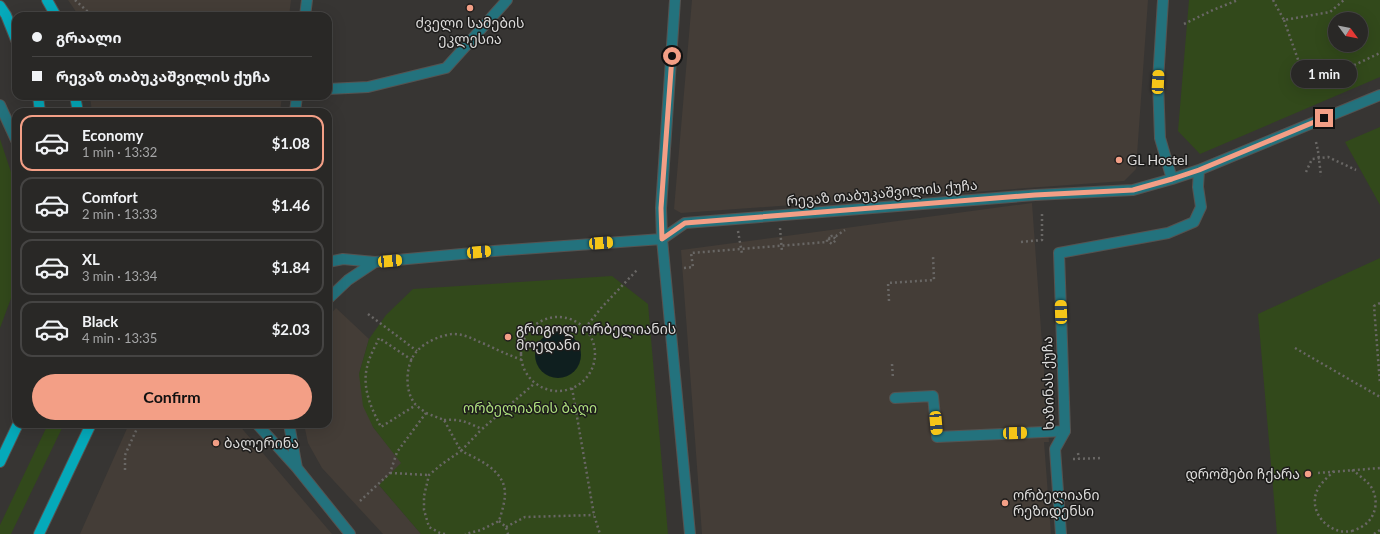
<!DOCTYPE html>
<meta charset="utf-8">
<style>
:root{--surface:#292826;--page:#31302e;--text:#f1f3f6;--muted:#a5a6a7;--line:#454443;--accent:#f39f86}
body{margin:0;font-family:Lato,"Noto Sans Georgian",sans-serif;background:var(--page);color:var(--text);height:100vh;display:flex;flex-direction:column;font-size:15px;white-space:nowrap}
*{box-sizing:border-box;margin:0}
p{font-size:13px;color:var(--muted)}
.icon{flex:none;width:22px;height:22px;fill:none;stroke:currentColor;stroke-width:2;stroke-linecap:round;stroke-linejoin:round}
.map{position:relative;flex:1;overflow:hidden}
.sheet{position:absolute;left:12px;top:108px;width:320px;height:320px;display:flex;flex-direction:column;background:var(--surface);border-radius:12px;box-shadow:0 4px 16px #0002,0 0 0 1px var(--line)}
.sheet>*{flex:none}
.top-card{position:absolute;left:12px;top:12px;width:320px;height:88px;border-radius:12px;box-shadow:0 4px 16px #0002,0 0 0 1px var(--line);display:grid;align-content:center;height:88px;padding:0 20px;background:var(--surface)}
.needle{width:26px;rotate:122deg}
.buttons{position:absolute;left:1328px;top:12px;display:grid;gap:8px}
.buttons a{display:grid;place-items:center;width:40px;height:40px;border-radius:50%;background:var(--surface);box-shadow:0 4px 16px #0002,0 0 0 1px var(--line);font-size:20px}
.end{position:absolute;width:18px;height:18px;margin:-9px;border:5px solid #f39f86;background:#111;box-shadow:0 0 0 2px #111}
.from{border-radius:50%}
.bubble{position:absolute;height:28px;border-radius:14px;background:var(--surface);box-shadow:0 4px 16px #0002,0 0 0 1px var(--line);font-size:13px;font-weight:700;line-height:28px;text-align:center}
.car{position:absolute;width:12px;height:24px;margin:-12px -6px;border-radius:5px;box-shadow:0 0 3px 1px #0007;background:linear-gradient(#f5c518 24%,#345 0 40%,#f5c518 0 76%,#345 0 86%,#f5c518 0)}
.top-card b{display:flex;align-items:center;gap:14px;height:38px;font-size:15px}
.top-card b+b{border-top:1px solid var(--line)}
.top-card i{width:10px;height:10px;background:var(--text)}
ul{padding:7px 0 0;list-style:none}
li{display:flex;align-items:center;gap:12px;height:56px;margin:0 8px 6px;padding:0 12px;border:2px solid var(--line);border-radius:12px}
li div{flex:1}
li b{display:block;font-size:15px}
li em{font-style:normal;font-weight:700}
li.current{border-color:var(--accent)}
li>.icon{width:36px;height:36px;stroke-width:1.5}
.button{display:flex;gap:8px;margin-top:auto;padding:8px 20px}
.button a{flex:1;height:46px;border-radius:24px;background:var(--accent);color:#111;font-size:16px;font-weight:700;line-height:46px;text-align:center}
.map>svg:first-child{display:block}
.built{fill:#443d37}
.green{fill:#32491b;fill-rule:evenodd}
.water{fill:#0f1f1f}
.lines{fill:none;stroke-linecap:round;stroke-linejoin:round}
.lane-casing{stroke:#555351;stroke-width:12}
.street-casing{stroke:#555351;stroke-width:12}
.primary-casing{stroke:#555351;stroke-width:12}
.path{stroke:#696765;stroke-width:2.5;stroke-dasharray:2 3;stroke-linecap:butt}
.lane{stroke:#23727d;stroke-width:10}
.street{stroke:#23727d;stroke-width:10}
.primary{stroke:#05a9ba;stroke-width:10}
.path-bridge{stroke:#696765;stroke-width:2.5;stroke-dasharray:2 3;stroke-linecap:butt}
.route{stroke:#f39f86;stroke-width:5}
.poi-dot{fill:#f39f86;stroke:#1e1d1c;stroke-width:1.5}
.labels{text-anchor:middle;stroke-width:3;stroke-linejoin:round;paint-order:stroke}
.poi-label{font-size:14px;fill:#dcdbda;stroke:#1e1d1c;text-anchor:start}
.street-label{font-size:14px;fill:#dcdbda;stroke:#1e1d1c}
.park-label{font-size:14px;fill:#addf7d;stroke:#1e1d1c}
</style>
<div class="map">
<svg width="1380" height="534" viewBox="0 0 1380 534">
<rect width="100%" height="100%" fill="#373533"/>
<path class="built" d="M 68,0 L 291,0 L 289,16 L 79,16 Z
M 692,0 L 1148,0 L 1136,169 L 1124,181 L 681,213 L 674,209 Z
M 90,96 L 282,96 L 280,112 L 92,112 Z
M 1032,203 L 1049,442 L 1044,442 L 1051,534 L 702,534 L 681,250 Z
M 336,308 L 369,339 L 359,374 L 373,427 L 402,463 L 379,485 L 421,534 L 383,534 L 322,468 L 308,443 L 304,424 L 328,424 L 328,317 Z
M 129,424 L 238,424 L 332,534 L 80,534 Z"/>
<path class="green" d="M 1189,0 L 1380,0 L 1380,77 L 1200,154 L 1178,131 ZM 1335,19 L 1361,19 L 1361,45 L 1335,45 Z
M 1380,127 L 1380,205 L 1345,142 Z
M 0,139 L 13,178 L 16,211 L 16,285 L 0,328 Z
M 1380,258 L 1380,534 L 1277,534 L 1258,314 Z
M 612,276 L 648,304 L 668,534 L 421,534 L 379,485 L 401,463 L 373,427 L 363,406 L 359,374 L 369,339 L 386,315 L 413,289 Z
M 48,424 L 64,424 L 11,534 L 0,534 L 0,525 Z"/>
<path class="water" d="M535 355a23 23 0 1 1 46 0a23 23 0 1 1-46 0Z"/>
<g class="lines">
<defs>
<path id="lane" d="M 328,89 L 368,87 L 446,68 L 507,0
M 895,398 L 933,396 L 937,437 L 1065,431"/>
<path id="street" d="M 675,0 L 661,208 L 662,239 L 690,534
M 1163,0 L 1158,81 L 1160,138 L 1172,179
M 305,16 L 307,0
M 0,105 L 16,140
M 295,112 L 297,96
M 328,262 L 343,259 L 375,262 L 494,251 L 662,239 L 685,223 L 1035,195 L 1133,190 L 1172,179 L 1199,170 L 1380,95
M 328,299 L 348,280 L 375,262
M 257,424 L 297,468 L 350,534
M 289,424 L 297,468
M 1061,534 L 1055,449 L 1065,431 L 1059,253 L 1168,233 L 1194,222 L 1201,207 L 1198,187 L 1199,170"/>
<path id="primary" d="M 47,0 L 56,16
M 0,6 L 6,15 L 16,40
M 38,96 L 40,112
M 75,96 L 78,112
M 0,462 L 18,424
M 39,534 L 91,424"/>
</defs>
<use href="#lane" class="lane-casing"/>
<use href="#street" class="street-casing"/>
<use href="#primary" class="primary-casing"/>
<path class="path" d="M 75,0 L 87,11 L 88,16
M 1273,0 L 1284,20 L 1330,12 L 1344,0
M 1284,20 L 1307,85 L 1348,68 L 1380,53
M 1184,24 L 1213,10 L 1238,0
M 1316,142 L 1318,151
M 1306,172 L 1312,159 L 1328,157 L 1356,170
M 1021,242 L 1042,240 L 1042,214
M 684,268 L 693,267 L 691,253 L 827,242 L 827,238 L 835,238 L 836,240 L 832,244 L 829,242 L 829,237 L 831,236 L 836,236 L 845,230
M 889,301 L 888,283 L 934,280 L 933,256
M 1380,303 L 1374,306 L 1380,384
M 368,314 L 417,351
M521 354a37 37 0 1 1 74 0a37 37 0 1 1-74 0Z
M 585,328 L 602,307 L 637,270
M 1295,348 L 1380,397
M 412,360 L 379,338 C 375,347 369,357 367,367 C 362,388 371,408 381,427 L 416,405
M 892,364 L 893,379
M 572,388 L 594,515 L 600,534
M 426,413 L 444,420 L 461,451 L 482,429
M 444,420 C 462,419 466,422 482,429 L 535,383
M 1078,453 L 1079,459
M 1073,459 L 1103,458
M 125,470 L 125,455 L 139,424
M 1352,470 C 1358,474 1364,479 1369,484 C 1378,495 1378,511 1368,522 C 1364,526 1358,529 1352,531 L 1353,534
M 1334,471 C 1329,476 1323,481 1319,487 C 1309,503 1318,522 1334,529 C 1340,532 1346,532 1352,531
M 390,473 L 429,475
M 1318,473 L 1380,468
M 360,501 L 390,473 L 397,452 L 426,413 C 423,410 419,408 416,405 C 404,392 405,364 417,351 C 425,342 441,335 453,334 C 466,334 474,340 485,344 C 497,350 509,355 522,360
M 499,521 L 506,527 L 508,534
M 506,527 L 525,517 L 594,515
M 445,534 L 440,533 L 429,527 L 424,510 L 424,496 L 429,475 L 442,464 L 461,451 C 476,458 499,468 504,486 C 507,497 502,511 499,521 L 481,530 L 465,534
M 1374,534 L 1380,530"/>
<use href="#lane" class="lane"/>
<use href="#street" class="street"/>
<use href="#primary" class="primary"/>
<path class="path-bridge" d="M 1318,151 L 1321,176
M 780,228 L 782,252
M 738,231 L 742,254"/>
</g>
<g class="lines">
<path class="route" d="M 672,56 L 661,208 L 662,239 L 685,223 L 1035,195 L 1133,190 L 1172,179 L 1199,170 L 1324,118"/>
</g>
<g class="poi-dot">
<circle cx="470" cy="8" r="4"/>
<circle cx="1119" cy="160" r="4"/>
<circle cx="508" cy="337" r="4"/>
<circle cx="216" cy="443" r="4"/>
<circle cx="1308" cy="474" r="4"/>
<circle cx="1005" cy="503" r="4"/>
</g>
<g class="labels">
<g class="poi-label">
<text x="470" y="28" text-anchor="middle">ძველი სამების<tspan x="470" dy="16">ეკლესია</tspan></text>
<text x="1127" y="165">GL Hostel</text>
<text x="516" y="334">გრიგოლ ორბელიანის<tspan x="516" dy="16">მოედანი</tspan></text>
<text x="224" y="448">ბალერინა</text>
<text x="1300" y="479" text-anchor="end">დროშები ჩქარა</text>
<text x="1013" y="500">ორბელიანი<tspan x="1013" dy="16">რეზიდენსი</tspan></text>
</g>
<g class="street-label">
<text transform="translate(882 193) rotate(-5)" y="5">რევაზ თაბუკაშვილის ქუჩა</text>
<text transform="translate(1048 383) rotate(-91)" y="5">ხაზინას ქუჩა</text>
</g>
<g class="park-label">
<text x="530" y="413">ორბელიანის ბაღი</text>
</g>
</g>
</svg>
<div class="buttons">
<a><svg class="needle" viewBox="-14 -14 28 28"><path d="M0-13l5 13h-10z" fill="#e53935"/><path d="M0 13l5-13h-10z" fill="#a5a6a7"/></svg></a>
</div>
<i class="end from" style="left:672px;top:56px"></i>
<i class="end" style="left:1324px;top:118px"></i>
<div class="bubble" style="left:1291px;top:60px;width:66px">1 min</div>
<i class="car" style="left:1158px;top:82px;rotate:3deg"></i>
<i class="car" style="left:601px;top:243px;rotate:86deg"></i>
<i class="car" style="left:479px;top:252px;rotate:85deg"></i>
<i class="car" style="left:390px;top:261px;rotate:85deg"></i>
<i class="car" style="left:1061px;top:312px;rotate:358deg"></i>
<i class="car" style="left:936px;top:423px;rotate:175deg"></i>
<i class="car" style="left:1015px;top:433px;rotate:88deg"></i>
<div class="top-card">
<b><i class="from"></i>გრაალი</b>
<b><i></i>რევაზ თაბუკაშვილის ქუჩა</b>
</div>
<section class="sheet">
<ul>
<li class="current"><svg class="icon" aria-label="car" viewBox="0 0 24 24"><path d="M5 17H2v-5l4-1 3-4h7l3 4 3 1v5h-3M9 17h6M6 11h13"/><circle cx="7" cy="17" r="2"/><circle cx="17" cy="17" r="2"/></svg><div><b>Economy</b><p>1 min · 13:32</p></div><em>$1.08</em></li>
<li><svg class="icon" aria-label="car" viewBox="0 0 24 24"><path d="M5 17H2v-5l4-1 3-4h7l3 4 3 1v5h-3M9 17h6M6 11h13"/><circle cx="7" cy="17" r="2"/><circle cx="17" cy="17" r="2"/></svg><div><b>Comfort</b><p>2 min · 13:33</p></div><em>$1.46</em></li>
<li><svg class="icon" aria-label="car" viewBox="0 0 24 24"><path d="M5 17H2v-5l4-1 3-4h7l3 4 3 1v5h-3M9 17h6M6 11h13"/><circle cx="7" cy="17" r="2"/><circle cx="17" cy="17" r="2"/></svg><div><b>XL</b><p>3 min · 13:34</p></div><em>$1.84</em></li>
<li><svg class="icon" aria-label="car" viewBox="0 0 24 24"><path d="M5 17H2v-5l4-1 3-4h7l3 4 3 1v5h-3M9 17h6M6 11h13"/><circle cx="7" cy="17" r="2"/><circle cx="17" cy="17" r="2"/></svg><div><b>Black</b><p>4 min · 13:35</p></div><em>$2.03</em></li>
</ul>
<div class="button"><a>Confirm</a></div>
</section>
</div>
